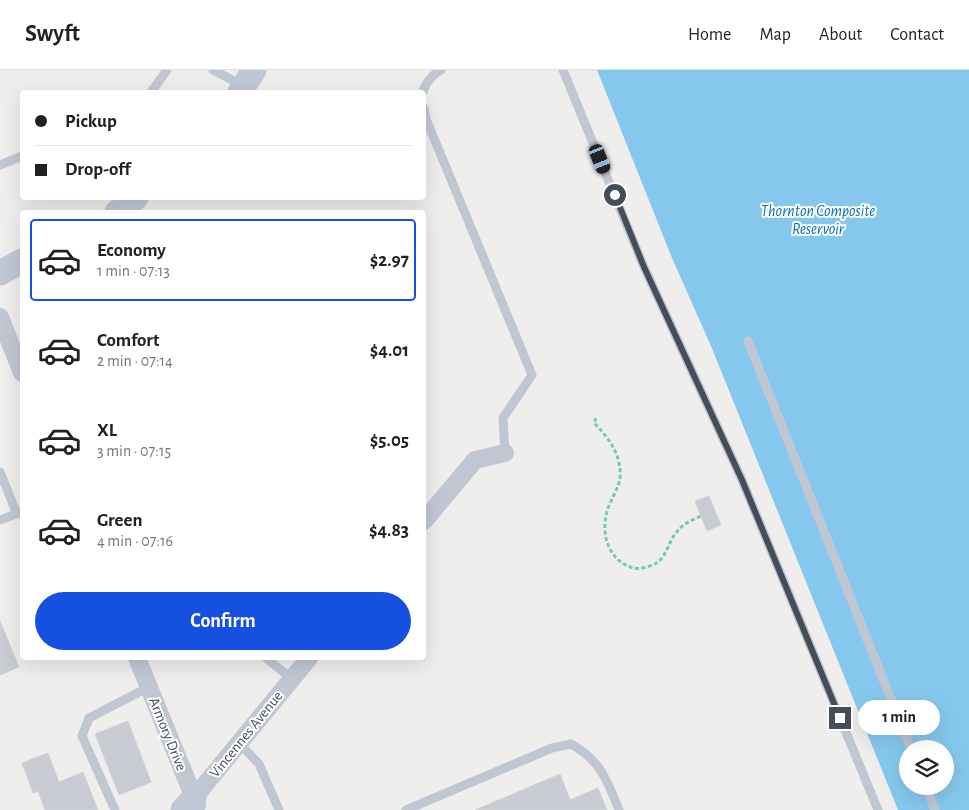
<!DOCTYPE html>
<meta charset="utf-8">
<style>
:root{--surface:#fff;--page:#f2f2f2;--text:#202124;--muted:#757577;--line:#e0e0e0;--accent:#1650e0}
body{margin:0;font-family:"Alegreya Sans",sans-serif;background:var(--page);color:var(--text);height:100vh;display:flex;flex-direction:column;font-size:19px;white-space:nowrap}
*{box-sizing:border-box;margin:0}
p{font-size:16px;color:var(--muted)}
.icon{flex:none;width:28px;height:28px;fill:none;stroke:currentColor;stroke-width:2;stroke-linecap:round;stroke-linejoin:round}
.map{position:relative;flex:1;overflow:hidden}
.details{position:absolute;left:20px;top:140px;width:406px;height:450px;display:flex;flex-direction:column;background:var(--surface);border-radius:5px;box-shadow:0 5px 20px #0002}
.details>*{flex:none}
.hud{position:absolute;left:20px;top:20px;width:406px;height:110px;border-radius:5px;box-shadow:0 5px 20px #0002;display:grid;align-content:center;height:110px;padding:0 15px;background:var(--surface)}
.fabs{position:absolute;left:899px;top:670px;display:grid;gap:10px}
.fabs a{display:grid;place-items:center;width:55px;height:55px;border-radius:50%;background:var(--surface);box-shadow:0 5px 20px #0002;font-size:25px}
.end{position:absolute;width:22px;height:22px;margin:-11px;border:6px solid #454d5a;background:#fff;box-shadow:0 0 0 2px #fff}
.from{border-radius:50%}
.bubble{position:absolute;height:35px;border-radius:18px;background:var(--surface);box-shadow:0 5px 20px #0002;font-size:16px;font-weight:600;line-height:35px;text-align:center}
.car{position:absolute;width:15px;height:30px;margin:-15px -8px;border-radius:6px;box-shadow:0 0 4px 1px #0007;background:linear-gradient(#222 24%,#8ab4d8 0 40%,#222 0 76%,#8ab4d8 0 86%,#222 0)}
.hud b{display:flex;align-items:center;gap:18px;height:48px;font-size:19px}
.hud b+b{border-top:1px solid var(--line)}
.hud i{width:12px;height:12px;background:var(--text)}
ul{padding:9px 0 0;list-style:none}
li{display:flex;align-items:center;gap:15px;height:82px;margin:0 10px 8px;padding:0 5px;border:2px solid transparent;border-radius:5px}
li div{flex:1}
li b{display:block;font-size:19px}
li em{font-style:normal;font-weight:600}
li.active{border-color:var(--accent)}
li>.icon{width:45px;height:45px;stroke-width:1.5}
.action{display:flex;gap:10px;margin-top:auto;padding:10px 15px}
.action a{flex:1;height:58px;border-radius:30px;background:var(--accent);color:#fff;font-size:20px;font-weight:600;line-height:58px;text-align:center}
header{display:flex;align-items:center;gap:30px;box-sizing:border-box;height:70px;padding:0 25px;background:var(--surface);border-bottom:1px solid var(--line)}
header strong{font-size:24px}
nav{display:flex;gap:28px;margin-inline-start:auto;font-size:18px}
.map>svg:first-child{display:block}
.water{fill:#86c8ed;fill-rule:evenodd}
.building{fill:#c9cbd3;stroke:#d1d2d9}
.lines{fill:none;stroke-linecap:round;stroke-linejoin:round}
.path{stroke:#71cdae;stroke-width:3;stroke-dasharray:4 2.5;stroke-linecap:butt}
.lane{stroke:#c0c7d3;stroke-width:9}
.street{stroke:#c0c7d3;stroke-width:18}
.secondary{stroke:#bfc7d7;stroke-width:25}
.route{stroke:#454d5a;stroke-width:6}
.labels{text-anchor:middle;stroke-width:4;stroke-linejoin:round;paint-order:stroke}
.street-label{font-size:15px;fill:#454d5a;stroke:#fff}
.water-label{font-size:16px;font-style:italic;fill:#0a6fa8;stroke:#fff}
</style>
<header>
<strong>Swyft</strong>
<nav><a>Home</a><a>Map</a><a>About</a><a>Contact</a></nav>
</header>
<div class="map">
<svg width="969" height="740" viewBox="0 0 969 740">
<rect width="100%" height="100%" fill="#f0eded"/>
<path class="water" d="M 597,0 L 969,0 L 969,740 L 898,740 L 711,276 L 672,188 ZM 908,679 L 945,679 L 945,716 L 908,716 Z"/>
<path class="building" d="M 709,426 L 721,455 L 707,461 L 695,431 Z
M 0,551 L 19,597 L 0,605 Z
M 128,651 L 151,712 L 119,725 L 95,664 Z
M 48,683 L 59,712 L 83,702 L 98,740 L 45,740 L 38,721 L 33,723 L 22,693 Z
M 560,704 L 570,730 L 598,718 L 607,740 L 475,740 Z"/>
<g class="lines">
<path class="path" d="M 596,348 L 594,353 C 607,366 618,380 620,399 C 622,414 613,425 608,438 C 600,462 607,490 633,498 C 639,500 652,496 658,492 C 667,485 669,471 676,463 C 682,454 692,450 701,446"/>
<path class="lane" d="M 213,0 L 242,15
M 563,0 L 644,197 L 742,410 L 878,740
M 151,22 L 167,0
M 423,22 C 425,13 433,4 441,0
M 424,38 L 426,49 L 532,305 L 503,348 L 505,383
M 0,95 L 22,86
M 748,271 L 911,679
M 0,402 L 17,444
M 0,450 L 21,442
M 266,588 L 291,608
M 238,672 L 259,694 L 279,740
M 926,716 L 935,740
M 115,740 L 82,666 L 89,648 L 149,617
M 406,740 L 552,678 L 571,674 C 601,691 607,710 619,740"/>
<path class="street" d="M 0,247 L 22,303
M 424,451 L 475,390 L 505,383
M 137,588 L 197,735
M 194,728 L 309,588"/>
<path class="secondary" d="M 240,22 L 254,0
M 117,142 L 136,128
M 0,203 L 22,191
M 183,740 L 194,728"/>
</g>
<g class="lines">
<path class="route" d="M 615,125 L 644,197 L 742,410 L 840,648"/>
</g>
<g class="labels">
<g class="street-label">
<text transform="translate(168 664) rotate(68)" y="5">Armory Drive</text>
<text transform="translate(246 664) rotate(-51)" y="5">Vincennes Avenue</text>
</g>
<g class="water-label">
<text x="818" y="146">Thornton Composite<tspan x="818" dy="18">Reservoir</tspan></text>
</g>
</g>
</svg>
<div class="fabs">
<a><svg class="icon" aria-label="layers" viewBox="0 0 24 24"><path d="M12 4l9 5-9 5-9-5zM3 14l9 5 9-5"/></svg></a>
</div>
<i class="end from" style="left:615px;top:125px"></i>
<i class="end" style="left:840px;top:648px"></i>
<div class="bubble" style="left:858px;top:630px;width:82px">1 min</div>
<i class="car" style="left:600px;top:89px;rotate:158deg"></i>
<div class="hud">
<b><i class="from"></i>Pickup</b>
<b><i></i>Drop-off</b>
</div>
<section class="details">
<ul>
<li class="active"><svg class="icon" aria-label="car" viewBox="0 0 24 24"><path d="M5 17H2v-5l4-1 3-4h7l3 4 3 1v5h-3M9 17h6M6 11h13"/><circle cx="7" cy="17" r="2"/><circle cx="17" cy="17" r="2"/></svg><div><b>Economy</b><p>1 min · 07:13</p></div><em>$2.97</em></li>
<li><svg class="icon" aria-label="car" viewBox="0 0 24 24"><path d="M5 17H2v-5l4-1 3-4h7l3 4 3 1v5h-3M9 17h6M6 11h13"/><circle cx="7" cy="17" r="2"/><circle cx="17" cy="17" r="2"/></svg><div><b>Comfort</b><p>2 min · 07:14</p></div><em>$4.01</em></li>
<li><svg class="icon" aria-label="car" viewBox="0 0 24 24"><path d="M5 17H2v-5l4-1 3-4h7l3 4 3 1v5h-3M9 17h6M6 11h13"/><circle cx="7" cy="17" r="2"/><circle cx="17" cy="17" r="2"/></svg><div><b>XL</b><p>3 min · 07:15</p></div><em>$5.05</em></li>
<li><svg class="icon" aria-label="car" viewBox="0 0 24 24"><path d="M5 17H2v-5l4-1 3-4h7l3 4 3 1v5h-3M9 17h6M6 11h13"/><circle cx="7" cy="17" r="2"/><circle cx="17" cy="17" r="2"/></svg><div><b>Green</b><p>4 min · 07:16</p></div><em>$4.83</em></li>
</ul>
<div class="action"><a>Confirm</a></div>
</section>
</div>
